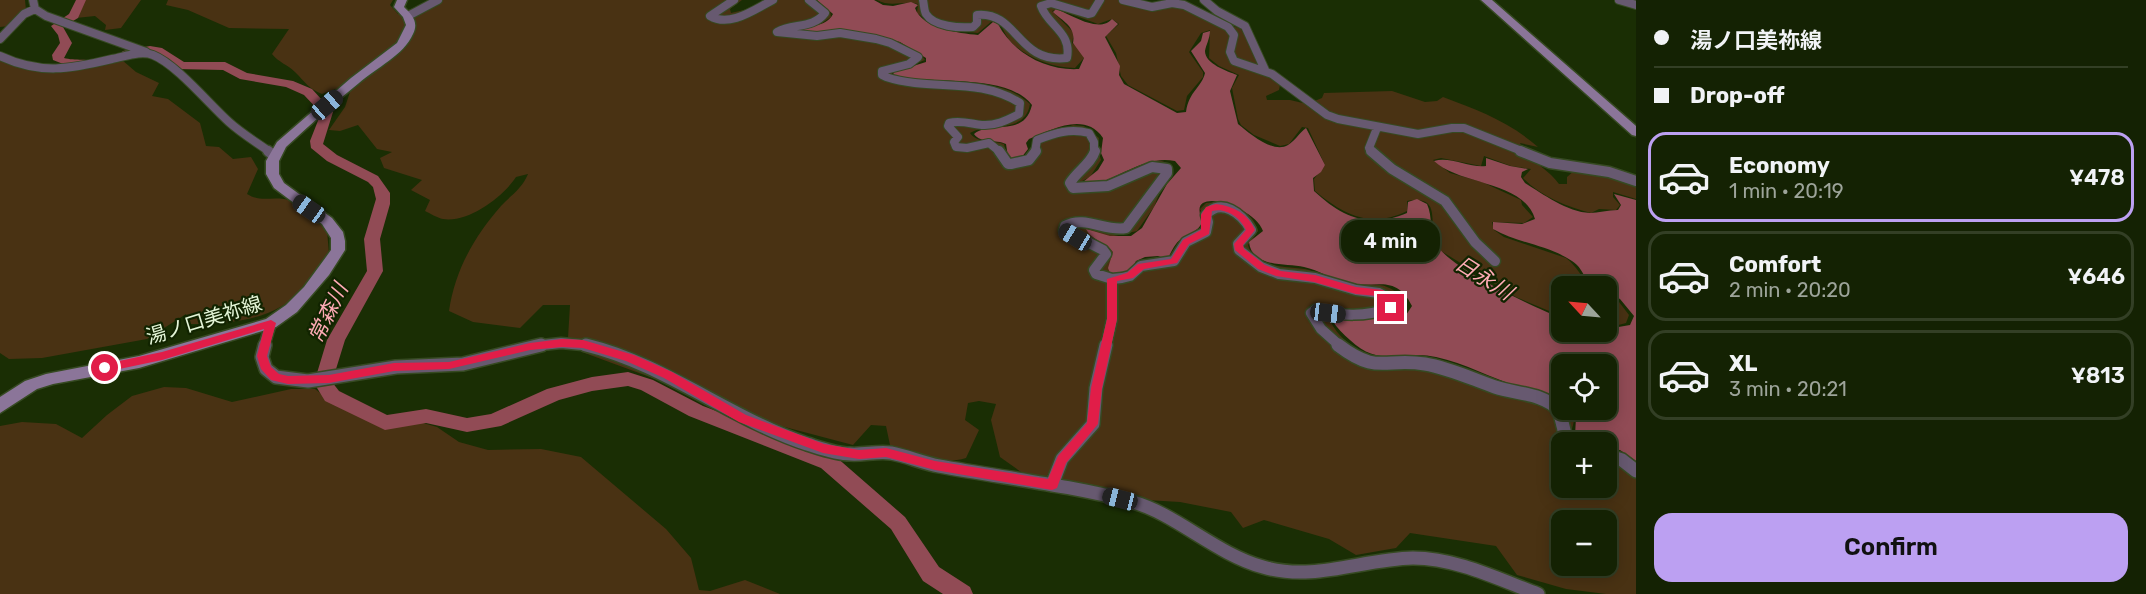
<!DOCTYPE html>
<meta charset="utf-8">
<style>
:root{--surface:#142203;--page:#1d2a0d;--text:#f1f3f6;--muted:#9da49a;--line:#333f25;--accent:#bca0f2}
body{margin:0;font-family:Rubik,"Noto Sans JP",sans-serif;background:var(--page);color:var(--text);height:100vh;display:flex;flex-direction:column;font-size:22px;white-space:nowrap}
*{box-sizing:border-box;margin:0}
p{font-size:20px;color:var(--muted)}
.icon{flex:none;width:33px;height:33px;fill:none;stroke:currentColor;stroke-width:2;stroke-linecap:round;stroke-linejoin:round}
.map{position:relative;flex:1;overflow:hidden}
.panel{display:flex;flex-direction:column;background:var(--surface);width:510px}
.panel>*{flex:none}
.top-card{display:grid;align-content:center;height:132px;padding:0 18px;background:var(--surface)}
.needle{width:39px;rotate:296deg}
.fabs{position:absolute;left:1551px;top:276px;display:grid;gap:12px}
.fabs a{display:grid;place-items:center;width:66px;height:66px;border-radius:12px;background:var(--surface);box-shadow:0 3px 15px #0003,0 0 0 2px var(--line);font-size:30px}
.end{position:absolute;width:27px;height:27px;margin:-14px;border:8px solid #e11d48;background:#fff;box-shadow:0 0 0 3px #fff}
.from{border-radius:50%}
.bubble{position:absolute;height:42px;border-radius:18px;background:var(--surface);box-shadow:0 3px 15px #0003,0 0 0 2px var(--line);font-size:20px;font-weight:600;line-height:42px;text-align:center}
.car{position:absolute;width:18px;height:36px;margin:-18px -9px;border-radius:8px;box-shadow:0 0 4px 2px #0007;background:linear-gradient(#222 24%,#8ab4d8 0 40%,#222 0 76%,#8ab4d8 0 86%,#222 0)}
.top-card b{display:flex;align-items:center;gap:21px;height:57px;font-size:22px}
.top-card b+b{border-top:2px solid var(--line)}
.top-card i{width:15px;height:15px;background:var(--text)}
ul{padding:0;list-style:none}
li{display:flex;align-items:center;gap:18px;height:90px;margin:0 12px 9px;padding:0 6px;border:3px solid var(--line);border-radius:18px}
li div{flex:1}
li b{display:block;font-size:22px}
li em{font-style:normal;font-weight:600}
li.current{border-color:var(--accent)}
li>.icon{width:54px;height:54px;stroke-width:1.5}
.action{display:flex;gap:12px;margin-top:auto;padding:12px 18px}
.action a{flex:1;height:69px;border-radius:18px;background:var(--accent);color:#111;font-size:24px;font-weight:600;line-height:69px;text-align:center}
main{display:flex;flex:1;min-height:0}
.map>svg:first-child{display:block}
.green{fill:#493213;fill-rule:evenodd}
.water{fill:#914b55}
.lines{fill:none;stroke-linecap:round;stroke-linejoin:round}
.river{fill:#914b55;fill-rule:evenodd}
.street-far2-casing{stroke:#364a22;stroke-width:10}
.street-far1-casing{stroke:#364a22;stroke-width:13}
.street-casing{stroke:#364a22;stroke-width:16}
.secondary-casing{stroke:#364a22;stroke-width:3}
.street-far2{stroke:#675970;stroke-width:8}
.street-far1{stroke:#675970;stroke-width:10}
.street{stroke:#675970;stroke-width:13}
.secondary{fill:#8b7599;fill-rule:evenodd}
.route{fill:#e11d48}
.labels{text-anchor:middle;stroke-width:4.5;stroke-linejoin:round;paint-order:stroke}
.street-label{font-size:20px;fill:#e4f5d7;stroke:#112400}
.water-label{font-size:21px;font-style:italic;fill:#ffabb5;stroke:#112400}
</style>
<main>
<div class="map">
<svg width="1636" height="594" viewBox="0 0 1636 594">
<rect width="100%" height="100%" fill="#1a2e04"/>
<path class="green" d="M 0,0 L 25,0 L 26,10 L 9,26 L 0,27 Z
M 85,0 L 141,0 L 121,28 L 105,30 L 106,25 L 95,16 L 76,18 Z
M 168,0 L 393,0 L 390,5 L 398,14 C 411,8 422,7 434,0 L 742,0 L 730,9 L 731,13 L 748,9 L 767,0 L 816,0 L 830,11 L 831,17 L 822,23 L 794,31 L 885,39 L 897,42 L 923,57 L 925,60 L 892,73 L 893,76 C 915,78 937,81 959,83 C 987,86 1007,83 1030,104 C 1025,135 989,121 970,133 C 978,144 992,140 1004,144 L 1007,156 L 1011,161 L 1031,155 L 1033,143 L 1038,138 L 1073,125 L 1084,126 L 1099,138 L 1097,147 L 1101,160 L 1090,177 L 1082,181 L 1083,184 C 1093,183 1104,184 1113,181 C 1129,175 1160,146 1173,170 L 1163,184 L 1154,207 L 1137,231 L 1114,236 L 1136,264 L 1145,259 L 1169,261 L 1177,246 L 1204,228 L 1205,218 L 1200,209 L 1206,203 C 1226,201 1253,209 1258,231 L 1248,245 C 1255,271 1289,265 1309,270 C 1321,274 1332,280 1345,283 C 1373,290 1380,275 1405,300 L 1405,310 C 1382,324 1353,305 1330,319 C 1333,332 1353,348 1364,354 C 1389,367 1416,352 1441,360 C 1470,368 1499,381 1527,392 C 1541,397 1554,409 1569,410 L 1574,421 L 1571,433 L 1578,442 L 1562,442 L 1562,488 L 1606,488 L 1607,451 L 1636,465 L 1636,594 L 1606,594 L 1566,589 L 1517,575 L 1496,546 L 1410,533 L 1396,548 L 1356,555 L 1329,539 L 1264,520 L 1243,528 L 1231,512 L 1180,502 L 1129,499 L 1065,483 L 1050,471 L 1046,477 L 1021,472 L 1000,457 L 991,420 L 996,404 L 979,401 L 968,403 L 965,420 L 979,430 L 966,458 C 940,466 914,454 890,445 L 886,426 L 871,425 L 853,445 L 712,408 L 658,380 L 582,352 L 568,338 L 570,305 L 543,305 L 520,328 L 473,322 L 449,311 C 455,270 474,237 501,206 C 511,195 522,189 528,174 L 516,177 C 503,197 468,223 443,219 C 437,218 430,213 425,211 L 430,200 L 411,190 L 422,180 L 384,168 L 380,158 L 392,152 L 377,149 L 358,125 L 340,131 L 329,130 L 345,107 L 350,92 L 335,89 L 322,94 C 309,89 305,82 295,72 C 288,65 278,62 272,54 L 289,29 L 229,28 L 188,10 L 166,5 ZM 1562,520 L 1606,520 L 1606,566 L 1562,566 Z
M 877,0 L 1139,0 L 1154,4 L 1168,1 L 1241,29 L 1268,75 L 1280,85 L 1279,90 L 1266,96 L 1267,100 L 1290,100 L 1307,104 L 1322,98 L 1324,93 L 1392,91 L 1425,102 L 1437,101 L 1443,97 C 1480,111 1508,121 1538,147 L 1520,143 C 1528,161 1548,168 1559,184 L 1567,184 L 1567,177 L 1575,170 L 1596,171 L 1636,183 L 1636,199 L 1613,192 L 1613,197 L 1620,205 L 1616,210 L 1599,209 L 1591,213 C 1567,207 1540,196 1523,178 L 1531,169 L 1511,166 L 1484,156 L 1481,166 L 1441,158 L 1433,160 L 1450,173 L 1482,182 L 1521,200 L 1522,205 L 1533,217 L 1524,223 L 1492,222 L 1494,230 L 1504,237 L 1566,258 C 1577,266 1581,278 1592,286 L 1562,286 L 1561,316 L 1516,297 L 1441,251 C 1439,247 1435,243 1434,239 C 1430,219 1440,195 1407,201 L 1407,211 C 1371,229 1344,215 1315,191 L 1314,179 L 1325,165 L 1308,128 L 1302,127 L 1289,144 L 1280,146 L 1254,135 L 1241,125 L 1238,119 L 1232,88 L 1239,75 L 1219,66 L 1209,58 L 1210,30 L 1201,33 L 1189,52 L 1203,72 L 1203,77 L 1187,96 L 1184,110 L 1177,111 L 1128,85 L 1121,76 L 1116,53 L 1106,36 L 1119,24 L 1112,19 L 1098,24 L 1057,9 L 1052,11 L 1074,33 L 1072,43 L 1081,50 L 1084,58 L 1075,68 C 1053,68 1027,58 1011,42 C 1006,37 1003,28 999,22 L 992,21 L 978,33 C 957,31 934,27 917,13 L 918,4 C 905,0 891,8 877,0 Z
M 0,60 C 40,80 81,67 122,60 L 136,72 L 159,83 L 152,96 L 168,99 L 200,123 L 206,146 L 219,147 L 233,159 L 251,157 L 258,169 L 247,194 C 260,202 269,197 284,199 C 299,201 316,219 327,230 L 329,254 C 322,265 314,278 305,288 C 275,320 232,324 190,324 L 186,314 L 147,339 L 42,358 L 9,359 L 0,353 Z
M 1607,294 L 1616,298 L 1629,315 L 1626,323 L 1607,328 Z
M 164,387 L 186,388 L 232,402 L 291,389 L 315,389 L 328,399 L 376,425 L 390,426 L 416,421 L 437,427 L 459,442 L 488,450 L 541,449 L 581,457 L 666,529 L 691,558 L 699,590 L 710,591 L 745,580 L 780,594 L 0,594 L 0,426 L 22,422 L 56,424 L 82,438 L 107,415 L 132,396 Z"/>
<path class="water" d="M 817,0 L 874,0 L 883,5 L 893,6 L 911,2 L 918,5 L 915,8 C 922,29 959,33 978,35 L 993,22 L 998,24 C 1013,53 1046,71 1079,69 L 1084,58 L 1073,43 C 1076,27 1064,22 1053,12 L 1056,9 C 1070,14 1099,34 1112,19 L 1118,24 L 1105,37 L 1120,66 L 1119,75 L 1124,84 L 1177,113 L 1186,112 C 1189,91 1202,87 1205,73 L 1191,51 L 1201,41 L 1203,33 L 1210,31 C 1210,38 1206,45 1205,51 C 1205,64 1227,71 1237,75 L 1230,91 L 1238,124 C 1249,133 1273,154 1288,145 C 1295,141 1299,133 1306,128 L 1325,165 L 1321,172 L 1313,178 L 1314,191 C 1343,218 1370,229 1407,213 L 1408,202 L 1417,199 L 1427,204 C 1433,217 1429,232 1436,244 C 1449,268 1534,307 1561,318 L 1562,332 L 1606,332 L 1607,329 L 1630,325 L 1634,316 L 1620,299 L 1607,292 L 1606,286 C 1580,286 1588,271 1572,261 C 1548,245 1517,243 1493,229 L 1493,222 L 1522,224 L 1535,219 C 1524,181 1459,185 1434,161 C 1450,156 1469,168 1486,166 L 1486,158 L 1510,166 L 1528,169 L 1522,172 L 1521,177 L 1525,183 C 1543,194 1567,212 1590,213 C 1598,213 1608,210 1618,210 L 1621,205 L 1614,194 L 1636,200 L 1636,461 L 1620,450 L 1607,449 L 1606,442 L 1582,442 L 1575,436 L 1576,417 L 1572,410 L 1606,410 L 1606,364 L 1562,364 L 1561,402 C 1547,393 1534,392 1519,387 C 1491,378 1465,363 1436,357 C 1402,350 1381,369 1350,340 C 1343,334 1337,328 1332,320 L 1395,318 L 1406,315 L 1412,306 C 1396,273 1375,289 1347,283 C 1332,280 1319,270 1304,267 C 1286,263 1252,268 1249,242 L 1263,231 C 1254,205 1183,184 1203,221 C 1197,233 1191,232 1181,239 C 1174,244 1172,252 1167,259 L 1158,256 L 1145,257 L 1136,261 L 1132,268 L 1117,276 L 1110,273 L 1108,268 L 1113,252 C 1106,242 1091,240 1086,229 L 1110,236 L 1131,236 L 1142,228 L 1167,184 L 1181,168 L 1175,161 C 1139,153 1105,192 1083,182 L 1098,170 L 1104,160 L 1101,153 L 1103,138 C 1085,111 1051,130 1029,139 L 1026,143 L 1028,149 L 1021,158 L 1012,159 L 1008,157 L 1006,144 C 996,139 981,144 974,134 C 992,120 1024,138 1032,105 C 1006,72 933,86 893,75 L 894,72 L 926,62 L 926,58 L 900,42 L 882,37 L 794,31 C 807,25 826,28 833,14 Z"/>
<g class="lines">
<path class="river" d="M 76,0 L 86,0 L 78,18 L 63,27 L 72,43 L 64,58 C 74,61 91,58 97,63 L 95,66 L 76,69 L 53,60 L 52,55 L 60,43 L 58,35 L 51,26 L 69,14 Z
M 150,46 L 162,48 L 184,62 L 225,62 L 247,73 L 293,81 L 312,89 L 333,112 L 323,144 L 337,155 L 378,176 L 390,193 L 390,204 L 380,239 L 383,271 L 345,340 L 332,382 L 339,391 L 387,415 L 426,409 L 467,418 L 491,414 L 547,389 L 592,377 L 628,372 L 653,380 L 703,406 L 835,456 L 905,517 L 939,567 L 970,587 L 973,594 L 943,594 L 923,581 L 891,529 L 821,468 L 689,416 L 641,390 L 628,386 L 592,391 L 559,400 L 501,426 L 467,432 L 426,423 L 385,430 L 325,401 L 314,383 L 327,340 L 367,271 L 364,239 L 376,199 L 373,187 L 368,182 L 327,161 L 311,148 L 310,141 L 321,113 L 304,95 L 286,87 L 240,79 L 223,70 L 177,69 L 155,53 L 127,57 L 121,53 L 123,51 Z"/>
<defs>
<path id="street-far2" d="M 33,0 L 35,9 L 46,16 L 146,52
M 734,0 L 710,16 C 730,28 755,9 773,0
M 809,0 L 825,13 C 813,29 793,23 777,32 L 817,36 L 840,33 L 876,39 L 890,43 L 918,57 L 909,64 L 882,71 L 882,75 L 886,77 C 932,92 977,76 1020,103 L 1019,114 C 1007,120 996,126 982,125 C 971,124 961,120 949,123 L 948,126 L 958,137 L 954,142 L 956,147 L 967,148 L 989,143 L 1000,152
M 923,0 C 924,4 924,11 926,14 C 934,27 960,28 973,27 L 977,23 L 977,15 C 1018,11 1017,64 1067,58 C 1072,32 1048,26 1041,6 L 1051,3 L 1088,14 L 1092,13 L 1100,0
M 1123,0 L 1152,7 L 1172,3 L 1184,5 L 1228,27 L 1234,35 L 1230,52 L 1234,61 L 1272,74 L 1327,115 L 1338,119 L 1418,134 L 1452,128 L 1464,128 L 1524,152
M 1204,0 L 1217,11 L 1245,26 L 1265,70
M 1619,0 L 1636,5
M 408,16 L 438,0
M 0,39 L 24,14 L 35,9
M 0,56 C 41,75 70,69 112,59 C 124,57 141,50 153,55 C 176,64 209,104 229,122 C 241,133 256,142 270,152
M 1035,152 L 1037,140 C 1055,133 1070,128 1089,133 L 1094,142 L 1094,152
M 1372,152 L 1369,148 L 1377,128"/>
<path id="street-far1" d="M 268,151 L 273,155
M 999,151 L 1008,164 L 1011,164 L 1029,160 L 1036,151
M 1095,151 C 1091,164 1077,171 1070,183 L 1073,188 L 1108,186 L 1152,167 L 1167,169 L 1167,173 L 1126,228 C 1105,232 1085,215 1065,226 L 1064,230 L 1103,250 L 1106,254 L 1094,270 L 1096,274 L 1112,279 L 1122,278 L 1130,276 L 1141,266 L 1174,261 L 1186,242 L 1206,232 L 1208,222 L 1206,215 C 1221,197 1242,214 1251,230 L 1238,244 L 1239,250 L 1261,267 L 1279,274 L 1315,278 L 1356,290 L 1379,293 L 1388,298 L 1391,308 C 1365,317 1342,316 1315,310 L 1311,313 L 1321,329 L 1340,346
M 1371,151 L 1392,169 L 1445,201 L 1475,242 L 1495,261
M 1520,151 L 1550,163 L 1609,172 L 1636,181
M 264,346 L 271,323
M 533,346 L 561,343 L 593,346
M 1106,346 L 1112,319 L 1112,279"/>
<path id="street" d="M 265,345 L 262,357 L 266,369 L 276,377 L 308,381 L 396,367 L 463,364 L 541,345
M 586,345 C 665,364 729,418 807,444 C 820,448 836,454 850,454 C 864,455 877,451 891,453 C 907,456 923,463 939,466 C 1004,478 1069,485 1133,502 C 1176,514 1216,554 1263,567 C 1314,582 1362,559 1413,558 C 1456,558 1498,579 1538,594
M 1338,345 C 1379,376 1384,357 1425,364 C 1449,368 1472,379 1495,387 C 1516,394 1543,393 1559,410 L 1567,442
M 1606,455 L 1622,460 L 1636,471
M 1052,485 L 1062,459 L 1093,424 L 1096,388 L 1106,345"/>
<path id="secondary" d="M 397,0 L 407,0 L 404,7 C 412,15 419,22 413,34 C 404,55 376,68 359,83 C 334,103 310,125 286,147 L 279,161 L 279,174 L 284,183 L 332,218 L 343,232 L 345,241 L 345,250 L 329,275 L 297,312 L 276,327 L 139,368 L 53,384 L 37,389 L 0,413 L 0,397 L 25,381 L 46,374 L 139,356 L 266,319 L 286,305 L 304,287 L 326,257 L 331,250 L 331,238 L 322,224 L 274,188 L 266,174 L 266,161 L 277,142 L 351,78 L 397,43 L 406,25 L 403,17 L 394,7 Z
M 1481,0 L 1492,0 L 1636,126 L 1636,136 L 1632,135 Z"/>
</defs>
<use href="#street-far2" class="street-far2-casing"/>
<use href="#street-far1" class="street-far1-casing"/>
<use href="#street" class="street-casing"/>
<use href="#secondary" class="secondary-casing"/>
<use href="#street-far2" class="street-far2"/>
<use href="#street-far1" class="street-far1"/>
<use href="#street" class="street"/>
<use href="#secondary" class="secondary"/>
</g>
<path class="route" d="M 1216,204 C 1234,206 1248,214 1255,230 L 1243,245 L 1244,249 L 1265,265 L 1281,271 L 1315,275 L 1356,287 L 1383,290 L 1391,296 L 1396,308 L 1394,310 L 1387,310 L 1383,300 L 1377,296 L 1356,294 L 1314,282 L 1276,276 L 1258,269 L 1235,250 L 1234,244 L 1246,230 C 1241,218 1226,207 1212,211 L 1209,234 L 1189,244 L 1177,263 L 1144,269 L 1133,278 L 1117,281 L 1117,319 L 1102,388 L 1098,424 L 1066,463 L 1057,488 L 1052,490 L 935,470 L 886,457 L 859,459 L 823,453 L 739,422 L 664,378 L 626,361 L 583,348 L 562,347 L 530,350 L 449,369 L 394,371 L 329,383 L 288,384 L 271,380 L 261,369 L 257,356 L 264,329 L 162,360 L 105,372 L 100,368 L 105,364 L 162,352 L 271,320 L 276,323 L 267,356 L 271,367 L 279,374 L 288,376 L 329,375 L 394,363 L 449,362 L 530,343 L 562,339 L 583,340 L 634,355 L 672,372 L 746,415 L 824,444 L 859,450 L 886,448 L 935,461 L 1048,479 L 1058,456 L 1087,423 L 1091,388 L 1107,319 L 1107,279 L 1127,273 L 1138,264 L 1171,259 L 1183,240 L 1201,230 L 1201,215 L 1206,207 Z"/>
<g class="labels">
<g class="street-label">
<text transform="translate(204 320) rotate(-17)" y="7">湯ノ口美祢線</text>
</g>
<g class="water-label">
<text transform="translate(1484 278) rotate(32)" y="7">日永川</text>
<text transform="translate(328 313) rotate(-64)" y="7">常森川</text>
</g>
</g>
</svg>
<div class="fabs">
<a><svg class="needle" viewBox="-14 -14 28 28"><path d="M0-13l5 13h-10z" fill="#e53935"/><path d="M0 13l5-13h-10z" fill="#9da49a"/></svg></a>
<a><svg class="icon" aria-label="locate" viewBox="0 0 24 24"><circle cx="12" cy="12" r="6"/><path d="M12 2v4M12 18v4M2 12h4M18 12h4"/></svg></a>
<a>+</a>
<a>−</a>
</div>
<i class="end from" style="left:105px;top:368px"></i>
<i class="end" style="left:1391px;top:308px"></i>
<div class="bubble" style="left:1341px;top:220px;width:99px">4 min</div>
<i class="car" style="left:327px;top:105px;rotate:49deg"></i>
<i class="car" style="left:309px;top:209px;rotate:305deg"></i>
<i class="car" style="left:1075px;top:237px;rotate:301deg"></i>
<i class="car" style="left:1328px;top:313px;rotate:97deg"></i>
<i class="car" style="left:1120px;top:499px;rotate:284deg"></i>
</div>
<section class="panel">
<div class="top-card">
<b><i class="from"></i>湯ノ口美祢線</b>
<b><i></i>Drop-off</b>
</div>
<ul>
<li class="current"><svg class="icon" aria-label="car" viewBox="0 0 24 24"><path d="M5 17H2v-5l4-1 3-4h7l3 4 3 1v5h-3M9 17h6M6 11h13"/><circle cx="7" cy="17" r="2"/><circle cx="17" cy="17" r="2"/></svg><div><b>Economy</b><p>1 min · 20:19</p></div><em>¥478</em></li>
<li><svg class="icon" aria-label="car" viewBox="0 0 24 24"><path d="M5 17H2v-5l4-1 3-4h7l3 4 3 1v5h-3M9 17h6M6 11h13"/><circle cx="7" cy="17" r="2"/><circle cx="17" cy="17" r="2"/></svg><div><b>Comfort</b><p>2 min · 20:20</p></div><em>¥646</em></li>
<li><svg class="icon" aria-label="car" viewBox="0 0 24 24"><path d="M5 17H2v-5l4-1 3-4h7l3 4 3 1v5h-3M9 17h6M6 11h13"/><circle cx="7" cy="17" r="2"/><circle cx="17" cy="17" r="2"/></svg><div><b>XL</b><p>3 min · 20:21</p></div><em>¥813</em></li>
</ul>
<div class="action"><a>Confirm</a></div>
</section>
</main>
